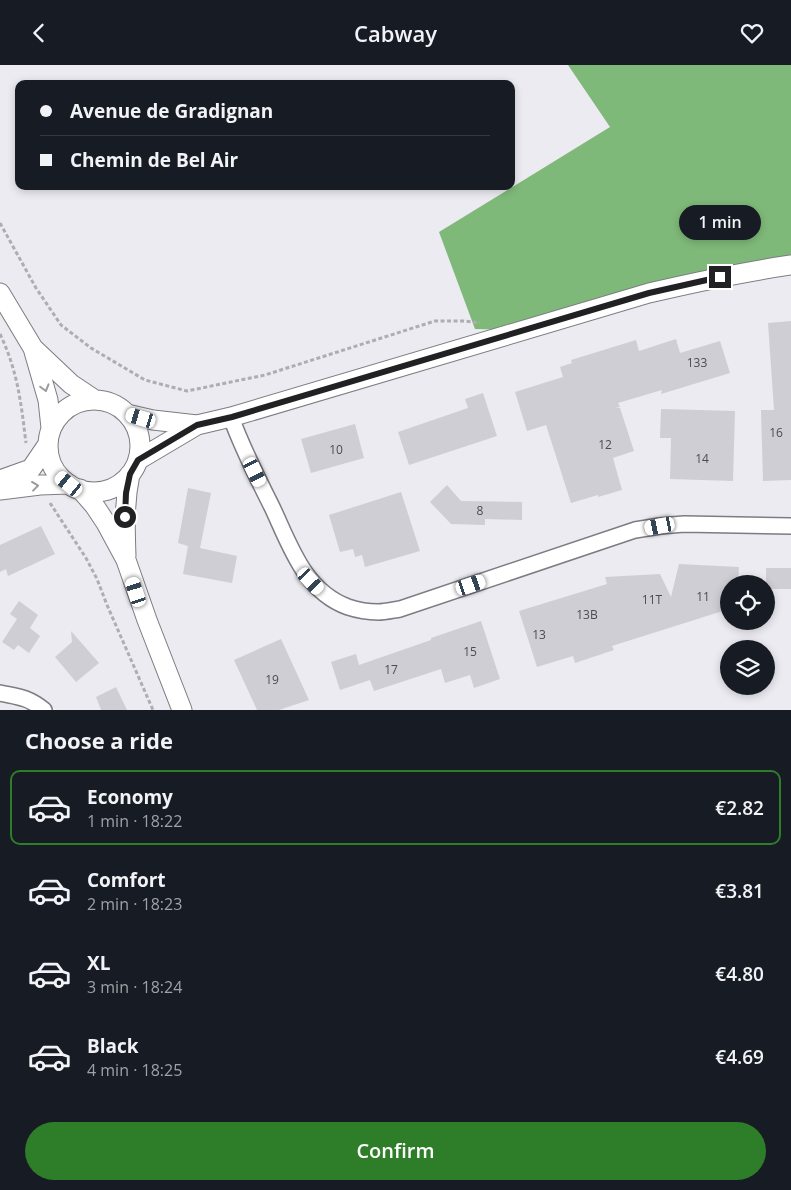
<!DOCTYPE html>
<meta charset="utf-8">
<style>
:root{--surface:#171b24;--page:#20242c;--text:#f1f3f6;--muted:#9ea1a6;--line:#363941;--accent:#2e7e29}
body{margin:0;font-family:"Open Sans",sans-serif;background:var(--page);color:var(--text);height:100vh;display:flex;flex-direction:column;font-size:19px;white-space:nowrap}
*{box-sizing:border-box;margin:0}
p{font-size:16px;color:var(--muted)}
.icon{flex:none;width:28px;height:28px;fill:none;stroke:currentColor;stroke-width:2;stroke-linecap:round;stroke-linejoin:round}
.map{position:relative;height:645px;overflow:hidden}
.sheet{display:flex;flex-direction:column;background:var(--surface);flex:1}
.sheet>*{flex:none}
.top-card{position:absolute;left:15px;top:15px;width:500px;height:110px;border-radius:10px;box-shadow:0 2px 8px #0003;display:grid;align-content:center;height:110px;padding:0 25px;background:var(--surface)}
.controls{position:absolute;left:720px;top:510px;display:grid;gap:10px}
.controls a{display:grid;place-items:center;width:55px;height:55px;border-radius:50%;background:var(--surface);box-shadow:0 2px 8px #0003;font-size:25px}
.end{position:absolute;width:22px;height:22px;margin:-11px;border:6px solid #212023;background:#fff;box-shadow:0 0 0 2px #fff}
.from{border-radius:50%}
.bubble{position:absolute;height:35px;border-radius:18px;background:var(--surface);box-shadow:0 2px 8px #0003;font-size:16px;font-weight:600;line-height:35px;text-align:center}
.car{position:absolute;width:15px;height:30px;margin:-15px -8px;border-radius:6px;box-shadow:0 0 4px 1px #0007;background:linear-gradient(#fff 24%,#345 0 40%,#fff 0 76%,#345 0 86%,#fff 0)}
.top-card b{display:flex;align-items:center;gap:18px;height:48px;font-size:19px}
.top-card b+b{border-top:1px solid var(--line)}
.top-card i{width:12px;height:12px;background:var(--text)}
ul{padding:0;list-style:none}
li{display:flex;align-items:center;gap:15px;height:75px;margin:0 10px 8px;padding:0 15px;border:2px solid transparent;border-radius:10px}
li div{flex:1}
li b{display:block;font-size:19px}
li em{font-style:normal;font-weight:600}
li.current{border-color:var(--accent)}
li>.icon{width:45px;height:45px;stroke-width:1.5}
h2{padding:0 25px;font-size:22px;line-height:60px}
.action{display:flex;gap:10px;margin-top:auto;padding:10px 25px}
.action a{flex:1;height:58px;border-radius:30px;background:var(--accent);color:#fff;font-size:20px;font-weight:600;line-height:58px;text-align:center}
header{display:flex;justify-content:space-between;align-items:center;height:65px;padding:0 25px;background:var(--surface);font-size:22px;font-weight:600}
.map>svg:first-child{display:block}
.forest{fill:#7fb979}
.building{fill:#cfced4}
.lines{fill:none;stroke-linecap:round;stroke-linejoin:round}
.minor-casing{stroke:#7c7c82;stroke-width:18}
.tertiary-casing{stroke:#7c7c82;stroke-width:21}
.path{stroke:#adadb2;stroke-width:3;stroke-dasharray:4 2.5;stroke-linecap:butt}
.minor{stroke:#fff;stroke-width:15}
.tertiary{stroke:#fff;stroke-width:19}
.oneway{stroke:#9b9b9c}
.route{stroke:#212023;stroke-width:6}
.labels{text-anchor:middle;stroke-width:4.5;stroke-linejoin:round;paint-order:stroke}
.number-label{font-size:12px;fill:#4c4c4f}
</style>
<header><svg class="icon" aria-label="back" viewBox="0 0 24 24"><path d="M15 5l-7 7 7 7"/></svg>Cabway<svg class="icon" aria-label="heart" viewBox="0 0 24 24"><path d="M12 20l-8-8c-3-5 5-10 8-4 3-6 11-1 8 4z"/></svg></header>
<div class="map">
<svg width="791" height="645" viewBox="0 0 791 645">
<rect width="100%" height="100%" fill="#ebebf1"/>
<path class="forest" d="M 568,0 L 791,0 L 791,200 L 524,265 L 475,264 L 439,167 L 610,62 Z"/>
<path class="building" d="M 791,256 L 791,415 L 763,416 L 761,346 L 761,345 L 774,345 L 768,258 Z
M 676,274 L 680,288 L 720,276 L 730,308 L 661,329 L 662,325 L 618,338 L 620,342 L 615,343 L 620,343 L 634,386 L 613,393 L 622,425 L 598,432 L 598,430 L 571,438 L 546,360 L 527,366 L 515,327 L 563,312 L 560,302 L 572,298 L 571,295 L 636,275 L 639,286 Z
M 483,328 L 497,371 L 409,400 L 398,367 L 468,343 L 465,334 Z
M 661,344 L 735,346 L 733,416 L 670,414 L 671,373 L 660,373 Z
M 355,359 L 364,393 L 311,408 L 301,374 Z
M 447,420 L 461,436 L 522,437 L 522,455 L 485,454 L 485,460 L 451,459 L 430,437 Z
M 188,423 L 211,428 L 200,483 L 237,491 L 232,518 L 183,509 L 188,481 L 178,478 Z
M 401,427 L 420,486 L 365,502 L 362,490 L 355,492 L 353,484 L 340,487 L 329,450 Z
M 41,461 L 55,489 L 8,511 L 6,504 L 0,507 L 0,480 Z
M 679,499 L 739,502 L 738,519 L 729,519 L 729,544 L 612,581 L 614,585 L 575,598 L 573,591 L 537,602 L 519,546 L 607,519 L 605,512 L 660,509 L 671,532 Z
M 766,503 L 791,503 L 791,524 L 766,524 Z
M 19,536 L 38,550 L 30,563 L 40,571 L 29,588 L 18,580 L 14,585 L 2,577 L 17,554 L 10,549 Z
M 481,556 L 500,614 L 474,623 L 470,610 L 445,618 L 441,604 L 374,626 L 370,615 L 340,625 L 331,597 L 356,589 L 359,600 L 431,575 L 431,573 Z
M 71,566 L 99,598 L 76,617 L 55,592 L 72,577 Z
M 281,574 L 309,635 L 279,645 L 257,645 L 234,595 Z
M 116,622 L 127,645 L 101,645 L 96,632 Z"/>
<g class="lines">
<defs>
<path id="minor" d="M 231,352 C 242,383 257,412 272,442 C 290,480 304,526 348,542 C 357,545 367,547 378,547 C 385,547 393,545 400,544 L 635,465 L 660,461 L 684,459 L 791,461
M 0,628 C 19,632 28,632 44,645"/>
<path id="tertiary" d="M 0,228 L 33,283 L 48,335 L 51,363
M 34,284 L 71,319 L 95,335
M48 381a46 46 0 1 1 92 0a46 46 0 1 1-92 0Z
M 127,349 L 153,355 L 197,360
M 138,395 L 197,360 L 231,352 L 649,228 C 696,217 743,207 791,200
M 0,415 L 31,404 L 48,379
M 80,424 L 94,440 L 106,458 L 126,495 L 147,555 L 182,645
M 0,425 L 40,420 L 69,419
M 126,491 C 125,462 124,438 130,409"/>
</defs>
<use href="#minor" class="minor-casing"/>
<use href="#tertiary" class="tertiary-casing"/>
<path class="path" d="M 0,158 L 36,223 L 61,260 L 91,283 L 145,315 L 187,326 L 265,310 L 435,256 L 464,256 L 480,258
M 0,269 C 18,307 21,338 26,378
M 50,438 L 86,493 L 97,514 L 107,540 L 153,645"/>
<use href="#minor" class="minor"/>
<use href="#tertiary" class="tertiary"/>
</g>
<defs><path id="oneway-chevron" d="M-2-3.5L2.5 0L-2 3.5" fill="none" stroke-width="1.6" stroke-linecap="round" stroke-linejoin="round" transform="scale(1.25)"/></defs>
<g class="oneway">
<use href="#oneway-chevron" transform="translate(45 323) rotate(74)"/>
<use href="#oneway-chevron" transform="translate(35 421) rotate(-7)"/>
</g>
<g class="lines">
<path class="route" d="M 125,452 L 126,428 L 130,409 L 138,395 L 197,360 L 232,352 L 649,228 L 720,212"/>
</g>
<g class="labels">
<g class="number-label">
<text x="697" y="302">133</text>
<text x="776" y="372">16</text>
<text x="605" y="384">12</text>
<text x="336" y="389">10</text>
<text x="702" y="398">14</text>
<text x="480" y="450">8</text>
<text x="703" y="536">11</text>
<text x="652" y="539">11T</text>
<text x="587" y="554">13B</text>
<text x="539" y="574">13</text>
<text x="470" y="591">15</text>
<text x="391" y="609">17</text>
<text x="272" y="619">19</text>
</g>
</g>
</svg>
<div class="controls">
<a><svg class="icon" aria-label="locate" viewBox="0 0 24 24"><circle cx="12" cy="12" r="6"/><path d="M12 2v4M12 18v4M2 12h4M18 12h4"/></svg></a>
<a><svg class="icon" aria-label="layers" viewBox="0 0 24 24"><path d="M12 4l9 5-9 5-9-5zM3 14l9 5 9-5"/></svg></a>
</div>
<i class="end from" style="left:125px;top:452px"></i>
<i class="end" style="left:720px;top:212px"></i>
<div class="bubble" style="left:679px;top:140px;width:82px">1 min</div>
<i class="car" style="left:141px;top:353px;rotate:287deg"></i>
<i class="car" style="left:255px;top:407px;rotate:154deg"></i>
<i class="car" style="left:69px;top:419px;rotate:309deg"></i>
<i class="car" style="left:660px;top:461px;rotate:259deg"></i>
<i class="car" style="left:311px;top:516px;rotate:137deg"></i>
<i class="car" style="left:471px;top:520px;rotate:71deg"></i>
<i class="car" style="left:136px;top:527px;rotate:342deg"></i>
<div class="top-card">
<b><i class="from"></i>Avenue de Gradignan</b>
<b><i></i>Chemin de Bel Air</b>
</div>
</div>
<section class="sheet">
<h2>Choose a ride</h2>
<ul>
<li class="current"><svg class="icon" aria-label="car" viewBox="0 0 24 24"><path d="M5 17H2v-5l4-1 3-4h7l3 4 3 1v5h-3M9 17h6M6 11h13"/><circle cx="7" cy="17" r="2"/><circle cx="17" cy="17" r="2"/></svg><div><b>Economy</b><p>1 min · 18:22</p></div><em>€2.82</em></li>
<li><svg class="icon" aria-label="car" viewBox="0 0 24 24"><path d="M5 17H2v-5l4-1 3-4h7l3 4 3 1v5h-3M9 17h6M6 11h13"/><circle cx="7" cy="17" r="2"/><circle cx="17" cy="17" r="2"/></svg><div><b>Comfort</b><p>2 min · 18:23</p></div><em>€3.81</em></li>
<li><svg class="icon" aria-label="car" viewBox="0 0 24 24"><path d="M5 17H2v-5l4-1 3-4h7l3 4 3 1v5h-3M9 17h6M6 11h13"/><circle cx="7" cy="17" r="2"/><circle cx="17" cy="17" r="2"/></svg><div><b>XL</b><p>3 min · 18:24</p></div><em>€4.80</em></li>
<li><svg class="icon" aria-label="car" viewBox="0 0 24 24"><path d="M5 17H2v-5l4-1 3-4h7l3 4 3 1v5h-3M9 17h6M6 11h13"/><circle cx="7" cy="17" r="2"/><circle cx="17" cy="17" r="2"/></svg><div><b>Black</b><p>4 min · 18:25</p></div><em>€4.69</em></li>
</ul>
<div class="action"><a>Confirm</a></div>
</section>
